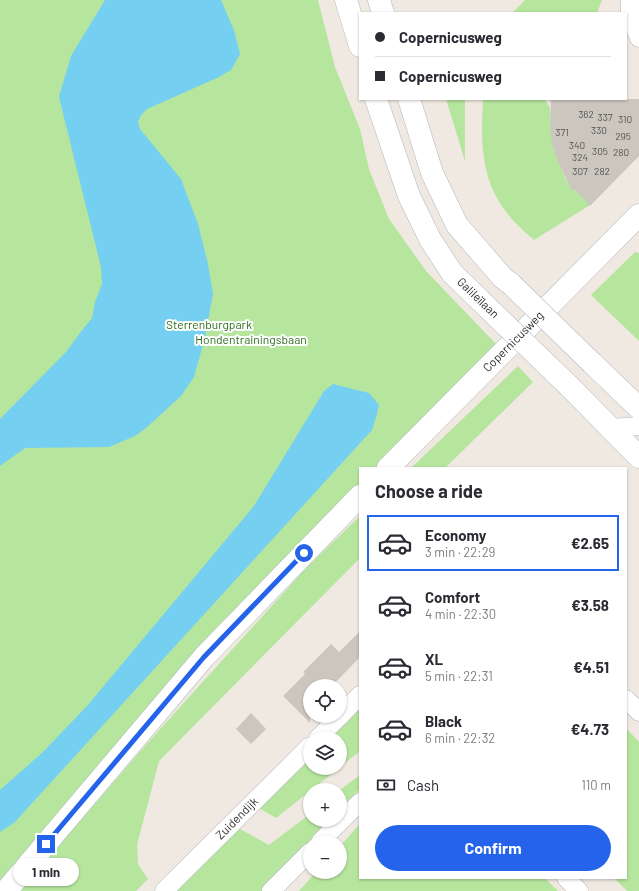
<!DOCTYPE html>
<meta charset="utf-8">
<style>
:root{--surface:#fff;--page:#f2f2f3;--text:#2b2b33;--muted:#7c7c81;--line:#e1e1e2;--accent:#2563eb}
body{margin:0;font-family:Barlow,sans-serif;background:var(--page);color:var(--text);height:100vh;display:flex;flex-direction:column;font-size:15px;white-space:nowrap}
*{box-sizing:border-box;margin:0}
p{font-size:13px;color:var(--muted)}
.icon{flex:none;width:22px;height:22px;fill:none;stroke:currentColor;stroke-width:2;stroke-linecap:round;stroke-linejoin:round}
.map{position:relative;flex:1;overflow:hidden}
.drawer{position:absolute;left:359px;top:467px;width:268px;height:412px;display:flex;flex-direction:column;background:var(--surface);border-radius:0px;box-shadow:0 1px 3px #0004}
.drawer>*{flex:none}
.hud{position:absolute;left:359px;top:12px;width:268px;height:88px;border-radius:0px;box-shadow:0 1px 3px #0004;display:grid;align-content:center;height:88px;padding:0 16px;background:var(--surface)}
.tools{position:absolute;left:303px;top:679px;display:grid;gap:8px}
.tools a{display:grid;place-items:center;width:44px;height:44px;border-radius:50%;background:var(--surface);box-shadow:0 1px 3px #0004;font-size:20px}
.end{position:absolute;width:18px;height:18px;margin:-9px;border:5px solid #2563eb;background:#fff;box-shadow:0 0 0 2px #fff}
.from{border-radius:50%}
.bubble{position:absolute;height:28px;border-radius:14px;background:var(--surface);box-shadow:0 1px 3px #0004;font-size:13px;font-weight:700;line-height:28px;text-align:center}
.hud b{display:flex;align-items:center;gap:14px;height:38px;font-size:15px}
.hud b+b{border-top:1px solid var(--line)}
.hud i{width:10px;height:10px;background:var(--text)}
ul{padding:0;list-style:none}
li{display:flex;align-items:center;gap:12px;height:56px;margin:0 8px 6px;padding:0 8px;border:2px solid transparent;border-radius:0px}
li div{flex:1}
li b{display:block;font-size:15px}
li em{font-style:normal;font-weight:700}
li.selected{border-color:var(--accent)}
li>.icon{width:36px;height:36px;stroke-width:1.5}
h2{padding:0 16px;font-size:18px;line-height:48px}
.pay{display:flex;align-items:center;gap:10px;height:44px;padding:0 16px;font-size:15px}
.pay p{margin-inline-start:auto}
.button{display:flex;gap:8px;margin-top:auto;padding:8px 16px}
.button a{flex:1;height:46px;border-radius:24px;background:var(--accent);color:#fff;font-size:16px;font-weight:700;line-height:46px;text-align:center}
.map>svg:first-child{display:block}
.green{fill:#b6e59e}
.water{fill:#75cff0}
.building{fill:#cbc7bf}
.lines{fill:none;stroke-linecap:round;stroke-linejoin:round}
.street-casing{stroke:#b4b7c1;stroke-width:19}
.secondary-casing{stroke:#b4b7c1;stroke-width:23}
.street{stroke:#fff;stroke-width:18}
.secondary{stroke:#fff;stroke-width:22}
.secondary-bridge-casing{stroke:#b4b7c1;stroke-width:23;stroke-linecap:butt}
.secondary-bridge{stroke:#fff;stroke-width:22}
.route{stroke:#2563eb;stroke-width:5}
.labels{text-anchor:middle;stroke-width:4;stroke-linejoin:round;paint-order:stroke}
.number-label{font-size:10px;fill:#555452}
.street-label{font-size:12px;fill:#2e2e2e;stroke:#fff}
.park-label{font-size:12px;fill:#2c6e1b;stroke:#fff}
</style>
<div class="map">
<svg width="639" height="891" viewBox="0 0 639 891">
<rect width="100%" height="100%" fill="#efe9e1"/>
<path class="green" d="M 0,0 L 318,0 L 335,67 L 360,129 L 369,169 L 389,219 L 426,271 L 497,345 L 389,468 L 360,468 L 360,500 L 0,887 Z
M 525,0 L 602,0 L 597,13 L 512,13 Z
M 446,99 L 465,99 L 465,161 Z
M 483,99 L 545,99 L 550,108 L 550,123 L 554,150 L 564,176 L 572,190 L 574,189 L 590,205 L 534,240 C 523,230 510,219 502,206 C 480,175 481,135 483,99 Z
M 635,252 L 639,253 L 639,341 L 591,295 Z
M 518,366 L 533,382 L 445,468 L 411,468 Z
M 360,516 L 360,558 L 159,761 L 137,845 L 138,864 L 148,879 L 136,891 L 19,891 L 151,739 L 307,567 Z
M 360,696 L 360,751 L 340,767 L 340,738 L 317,738 Z
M 626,728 L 639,742 L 639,891 L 627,891 L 614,878 L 626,878 Z
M 310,745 L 310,768 L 339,768 L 276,818 L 250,803 Z
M 360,775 L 360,789 L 340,810 L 340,790 Z
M 310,814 L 310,820 L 330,820 L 263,891 L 176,891 L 229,823 L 269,845 Z
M 360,824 L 360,878 L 545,878 L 558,891 L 299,891 L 316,872 L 340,872 L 340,846 Z"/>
<path class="water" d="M 105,0 L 221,0 L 234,30 L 240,54 L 231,70 L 219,77 L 147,109 L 141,115 L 138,122 L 140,129 L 181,179 L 198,224 L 208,264 L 213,294 L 205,337 L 194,377 L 181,396 L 146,428 L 135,436 L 109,447 L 25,448 L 0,466 L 0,419 L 66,352 L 83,329 L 92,318 L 95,302 L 102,284 L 101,267 L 59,97 L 71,56 Z
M 333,384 L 369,393 L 379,405 L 377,414 L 372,430 L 14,823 L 0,832 L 0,790 L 43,752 L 87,706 L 254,506 L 324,391 Z"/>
<path class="building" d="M 551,99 L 639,99 L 639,156 L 590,206 L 574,189 L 572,191 L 558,162 L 552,144 L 550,126 Z
M 360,631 L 360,656 L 358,659 L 332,686 L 310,686 L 310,723 L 283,696 L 305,674 L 303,672 L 331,644 L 339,652 Z
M 251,713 L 266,729 L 251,744 L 236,729 Z"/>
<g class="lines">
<defs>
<g id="street">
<path d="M 630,0 L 630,15 L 639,38"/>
<path d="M 612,428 L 639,426"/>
<path d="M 626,699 L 639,712"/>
<path d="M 340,716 L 360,695"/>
<path d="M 318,738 L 340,716"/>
<path d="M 320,842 L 360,802"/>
<path d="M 566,878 L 579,891"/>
<path id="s1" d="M 164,891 L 310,746"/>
<path d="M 271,891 L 310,852"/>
</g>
<g id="secondary">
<path d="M 346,0 L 360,46"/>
<path d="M 379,0 L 383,13"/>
<path d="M 376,99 L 409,196 L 430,239 L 452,273 L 488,308"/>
<path d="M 409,99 L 432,173 L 457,225 L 503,278 L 511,284"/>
<path d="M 592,363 L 639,408"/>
<path d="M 569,386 L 639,457"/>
<path id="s2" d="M 388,468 L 639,215"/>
<path d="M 6,891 L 204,657 L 360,496"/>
</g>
</defs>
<use href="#street" class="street-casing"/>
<use href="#secondary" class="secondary-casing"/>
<use href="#street" class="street"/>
<use href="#secondary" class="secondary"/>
<defs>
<path id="secondary-bridge" d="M 511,284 L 592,363
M 488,308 L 569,386"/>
</defs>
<use href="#secondary-bridge" class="secondary-bridge-casing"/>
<use href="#secondary-bridge" class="secondary-bridge"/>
</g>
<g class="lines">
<path class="route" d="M 46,844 L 204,657 L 304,553"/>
</g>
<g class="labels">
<g class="number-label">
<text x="586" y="118">362</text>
<text x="605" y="121">337</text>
<text x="625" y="123">310</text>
<text x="599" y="134">330</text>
<text x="562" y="136">371</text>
<text x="623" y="140">295</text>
<text x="577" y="149">340</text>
<text x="600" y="155">305</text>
<text x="621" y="156">280</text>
<text x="580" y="161">324</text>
<text x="580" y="175">307</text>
<text x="602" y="175">282</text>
</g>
<g class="street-label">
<text transform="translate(478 298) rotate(44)" y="4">Galileïlaan</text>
<text dy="4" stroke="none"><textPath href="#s2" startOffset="178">Copernicusweg</textPath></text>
<text dy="4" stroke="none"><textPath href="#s1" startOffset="103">Zuidendijk</textPath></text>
</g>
<g class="park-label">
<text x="209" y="329">Sterrenburgpark</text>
<text x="251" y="344">Hondentrainingsbaan</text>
</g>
</g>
</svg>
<div class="tools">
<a><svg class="icon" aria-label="locate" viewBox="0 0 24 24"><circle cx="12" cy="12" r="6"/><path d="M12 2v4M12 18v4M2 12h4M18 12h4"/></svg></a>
<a><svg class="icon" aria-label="layers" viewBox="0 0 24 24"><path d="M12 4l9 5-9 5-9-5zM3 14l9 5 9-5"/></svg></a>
<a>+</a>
<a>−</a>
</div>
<i class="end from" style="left:304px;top:553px"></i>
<i class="end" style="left:46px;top:844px"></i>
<div class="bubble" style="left:13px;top:858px;width:66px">1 min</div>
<div class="hud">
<b><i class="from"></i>Copernicusweg</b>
<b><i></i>Copernicusweg</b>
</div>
<section class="drawer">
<h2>Choose a ride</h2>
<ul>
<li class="selected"><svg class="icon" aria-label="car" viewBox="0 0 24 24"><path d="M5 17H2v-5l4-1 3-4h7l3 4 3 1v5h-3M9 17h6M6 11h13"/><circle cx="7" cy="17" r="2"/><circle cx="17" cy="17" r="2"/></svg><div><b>Economy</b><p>3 min · 22:29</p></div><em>€2.65</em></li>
<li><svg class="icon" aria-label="car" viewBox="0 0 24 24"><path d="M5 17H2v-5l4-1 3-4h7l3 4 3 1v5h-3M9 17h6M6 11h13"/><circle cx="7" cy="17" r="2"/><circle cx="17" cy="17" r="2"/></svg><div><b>Comfort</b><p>4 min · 22:30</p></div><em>€3.58</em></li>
<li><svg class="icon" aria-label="car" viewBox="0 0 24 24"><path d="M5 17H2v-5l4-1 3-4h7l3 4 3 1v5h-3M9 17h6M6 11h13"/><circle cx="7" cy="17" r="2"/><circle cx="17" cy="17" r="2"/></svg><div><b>XL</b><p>5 min · 22:31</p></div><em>€4.51</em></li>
<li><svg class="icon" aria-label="car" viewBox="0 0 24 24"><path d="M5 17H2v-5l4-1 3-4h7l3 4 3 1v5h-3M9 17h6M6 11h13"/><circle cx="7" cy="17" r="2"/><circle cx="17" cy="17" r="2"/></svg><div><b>Black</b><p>6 min · 22:32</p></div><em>€4.73</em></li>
</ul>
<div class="pay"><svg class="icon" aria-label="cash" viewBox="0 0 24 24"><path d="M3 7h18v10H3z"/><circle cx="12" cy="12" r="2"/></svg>Cash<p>110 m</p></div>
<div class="button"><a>Confirm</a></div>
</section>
</div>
